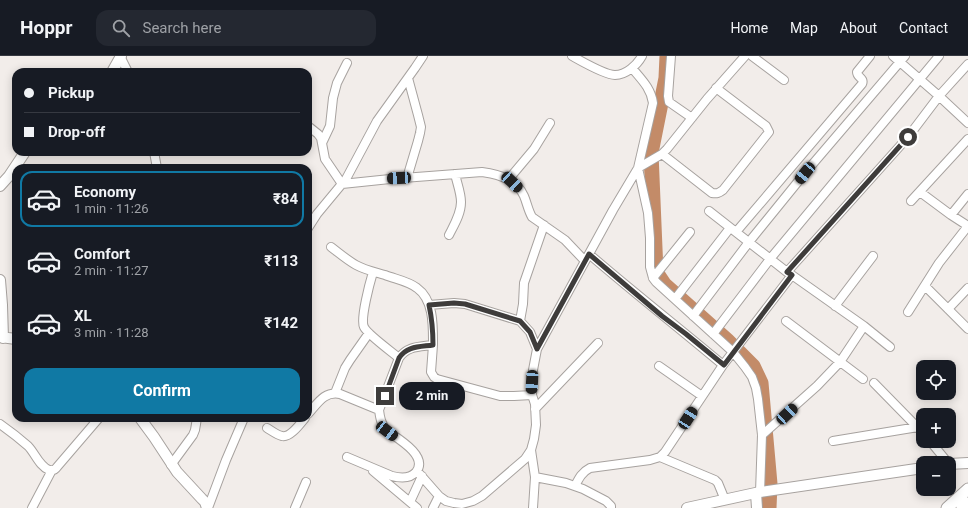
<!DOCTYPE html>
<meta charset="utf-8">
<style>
:root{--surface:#171b24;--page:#242831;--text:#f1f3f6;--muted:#9ea1a6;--line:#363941;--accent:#1079a4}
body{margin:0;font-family:Roboto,sans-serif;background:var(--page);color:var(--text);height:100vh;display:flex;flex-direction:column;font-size:15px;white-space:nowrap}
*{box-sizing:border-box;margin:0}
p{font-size:13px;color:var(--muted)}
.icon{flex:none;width:22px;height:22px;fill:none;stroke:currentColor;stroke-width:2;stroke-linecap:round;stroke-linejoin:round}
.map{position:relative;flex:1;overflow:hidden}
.details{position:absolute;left:12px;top:108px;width:300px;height:258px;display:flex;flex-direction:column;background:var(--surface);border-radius:12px;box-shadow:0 2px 10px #0003}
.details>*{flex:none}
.guide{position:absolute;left:12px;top:12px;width:300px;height:88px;border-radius:12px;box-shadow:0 2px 10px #0003;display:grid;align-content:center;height:88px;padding:0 12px;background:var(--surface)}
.controls{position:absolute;left:916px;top:304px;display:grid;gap:8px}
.controls a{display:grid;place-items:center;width:40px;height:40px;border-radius:8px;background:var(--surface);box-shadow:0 2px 10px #0003;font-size:20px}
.end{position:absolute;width:18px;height:18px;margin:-9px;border:5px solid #3e3c3b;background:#fff;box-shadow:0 0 0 2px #fff}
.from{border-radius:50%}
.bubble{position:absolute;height:28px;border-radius:12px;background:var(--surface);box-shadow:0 2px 10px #0003;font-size:13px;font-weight:700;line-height:28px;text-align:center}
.car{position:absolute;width:12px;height:24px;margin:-12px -6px;border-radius:5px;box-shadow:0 0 3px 1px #0007;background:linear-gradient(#222 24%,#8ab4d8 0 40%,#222 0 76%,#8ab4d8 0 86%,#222 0)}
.guide b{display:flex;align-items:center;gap:14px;height:38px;font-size:15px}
.guide b+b{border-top:1px solid var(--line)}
.guide i{width:10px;height:10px;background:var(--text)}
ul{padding:7px 0 0;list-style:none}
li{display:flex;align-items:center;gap:12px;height:56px;margin:0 8px 6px;padding:0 4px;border:2px solid transparent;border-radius:12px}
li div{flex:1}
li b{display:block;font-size:15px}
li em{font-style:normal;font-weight:700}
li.on{border-color:var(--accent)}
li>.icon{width:36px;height:36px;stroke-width:1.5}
.cta{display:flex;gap:8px;margin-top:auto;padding:8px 12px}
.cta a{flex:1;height:46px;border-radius:12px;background:var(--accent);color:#fff;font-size:16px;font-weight:700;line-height:46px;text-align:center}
header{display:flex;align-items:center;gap:24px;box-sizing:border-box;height:56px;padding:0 20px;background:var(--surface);border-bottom:1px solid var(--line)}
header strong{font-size:19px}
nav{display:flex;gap:22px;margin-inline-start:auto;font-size:14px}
.search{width:280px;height:36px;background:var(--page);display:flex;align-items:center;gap:10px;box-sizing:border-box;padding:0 14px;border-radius:12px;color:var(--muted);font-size:15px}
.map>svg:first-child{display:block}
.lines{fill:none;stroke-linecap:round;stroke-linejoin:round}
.river{stroke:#c38b68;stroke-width:15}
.minor-casing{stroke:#a7a29f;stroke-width:10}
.tertiary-casing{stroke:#a7a29f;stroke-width:12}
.secondary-casing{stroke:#a7a29f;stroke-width:13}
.minor{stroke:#fff;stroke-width:8}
.tertiary{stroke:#fff;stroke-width:10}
.secondary{stroke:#fff;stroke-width:11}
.route{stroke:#3e3c3b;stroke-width:5}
</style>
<header>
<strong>Hoppr</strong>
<div class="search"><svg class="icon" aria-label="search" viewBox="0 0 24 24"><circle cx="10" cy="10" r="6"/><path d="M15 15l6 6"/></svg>Search here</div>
<nav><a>Home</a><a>Map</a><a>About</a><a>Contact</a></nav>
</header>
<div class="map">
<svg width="968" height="452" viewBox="0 0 968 452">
<rect width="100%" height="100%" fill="#f2edea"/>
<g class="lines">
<path class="river" d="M 667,0 L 666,22 L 651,97 L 656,216 L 664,228 L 727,284 L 753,310 L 761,327 L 770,428 L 769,452"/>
<defs>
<path id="minor" d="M 572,0 C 581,5 605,19 615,19 C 626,19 637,9 642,0
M 671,0 L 668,40 L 669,46 L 692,62
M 752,0 L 784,24
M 893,0 L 939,40 L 968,67
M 121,2 L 128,16
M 632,12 C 641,23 651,32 653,47 L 638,112 L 648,157 L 650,182 L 650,211 L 653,222 L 656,226 L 733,296 L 745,311 L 752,321 L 756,332 L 758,343 L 762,379 L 760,436
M 308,70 L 318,78 L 321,82 L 325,103 L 342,128 L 390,123 L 482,116 C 499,118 517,124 524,140 C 527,147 528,154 532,161 L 565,184 L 585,205
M 322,87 L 330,70 L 333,42 L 337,27 L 347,7
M 154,96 L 157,112
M 662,98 L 712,137 C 717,138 719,137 723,134 L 769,76 L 766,70 L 716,32
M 407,122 L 418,85 L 420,77 L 421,71 L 418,59 L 408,22
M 508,124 L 534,93 L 550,67
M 920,136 L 951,159 L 968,170
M 911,145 L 968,83
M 709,155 L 787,216 L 908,81 L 939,40 L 968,8
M 951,159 L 968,138
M 308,172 L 317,158 L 346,123 L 377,65 L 415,12 L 423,0
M 736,176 L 862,28 C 865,22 857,22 857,16 L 870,0
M 449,179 C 454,169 461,158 461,146 C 461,137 457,127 455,118
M 331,191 C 339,197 347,204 356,209 C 365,214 375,216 385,219 C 395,223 408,225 417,232 C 434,244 433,270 433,289 C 419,291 407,290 399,302 L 379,354
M 589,198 C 633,236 679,272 723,309
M 373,216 C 370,226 360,263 364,271 C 367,278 392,296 399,302
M 789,217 L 864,270 L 890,291
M 653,222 L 690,176
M 925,230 L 968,273
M 675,243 L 730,172
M 429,249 L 454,247 L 465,248 L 520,265 L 530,276 L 537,293
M 835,250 L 873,200
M 948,253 L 968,232
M 908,256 L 939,207 L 968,170
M 693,260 L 749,186 L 805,117 L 905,0
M 520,265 L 523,248 L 524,227 L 544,169
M 786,265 L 863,323
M 713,278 L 770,203 L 939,0
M 433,289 L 431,316 L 434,321 L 437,323 L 500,340 L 514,340 L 532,339
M 659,310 L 702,340
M 874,327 L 923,377
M 335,337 L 345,312 L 350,304 L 369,277
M 535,353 L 598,287
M 308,358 C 318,347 324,335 340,338 L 379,354 C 380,362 381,368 387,375 C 397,382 429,400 416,416 C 410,423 400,422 392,420 L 347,401
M 0,368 C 10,375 19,382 28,390 C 35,397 39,410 49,414 C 53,415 55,414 57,411 L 99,362
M 267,372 C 272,375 277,379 282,380 C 290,382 300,368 305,362
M 762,379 L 817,330 L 840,306 L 864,270
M 833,385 L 918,371
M 930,385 L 949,408
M 531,394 L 535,421 L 533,452
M 660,401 L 715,424 L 718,427 L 725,444
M 171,409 L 193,379 L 195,374 L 197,362
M 373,415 L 417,452
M 417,415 L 439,440 L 446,445 L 454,447 L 462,448 L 473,445 L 482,440 L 525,403 L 531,394 L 534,383 L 536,369 L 535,348 L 532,339 L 533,314 L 537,293 L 543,282 L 613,154 L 638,112 L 662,98 L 667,93 L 707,43 L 745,0
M 535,421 L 566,427 L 583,433 L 606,445 L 611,450 L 611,452
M 575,430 C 579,422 582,416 590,412 L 650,404 L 660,401 L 665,396 L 723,309 L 792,219
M 410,446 L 422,420
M 32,452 L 52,414
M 208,452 L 226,404 L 244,362
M 295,452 L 306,426
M 433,452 L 439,440"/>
<path id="tertiary" d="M 112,16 L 121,0
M 0,130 L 9,120 L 25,96
M 0,224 L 2,249 L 3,282
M 0,281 L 16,283
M 140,362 L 154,381 L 177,416 L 202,443 L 205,446 L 207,452
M 949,408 L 968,407
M 756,437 L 757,452
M 687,452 L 760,436 L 923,412"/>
<path id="secondary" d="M 947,452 L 968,433
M 962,452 L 968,447"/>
</defs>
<use href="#minor" class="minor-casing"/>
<use href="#tertiary" class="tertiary-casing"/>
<use href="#secondary" class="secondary-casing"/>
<use href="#minor" class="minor"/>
<use href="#tertiary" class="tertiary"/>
<use href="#secondary" class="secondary"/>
</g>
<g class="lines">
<path class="route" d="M 385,340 L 399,302 C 407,290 419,291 433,289 C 433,274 432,263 429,249 L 454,247 L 465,248 L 520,265 L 530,276 L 537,293 L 589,198 L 662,260 L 686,278 L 724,309 L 792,219 L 787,216 L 908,81"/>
</g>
</svg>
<div class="controls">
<a><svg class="icon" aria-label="locate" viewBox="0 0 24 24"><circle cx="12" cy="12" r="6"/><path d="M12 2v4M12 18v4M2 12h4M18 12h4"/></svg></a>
<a>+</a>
<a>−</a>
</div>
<i class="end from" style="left:908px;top:81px"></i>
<i class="end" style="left:385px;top:340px"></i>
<div class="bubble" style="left:399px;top:326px;width:66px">2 min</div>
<i class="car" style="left:805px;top:117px;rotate:219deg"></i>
<i class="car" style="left:399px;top:122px;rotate:267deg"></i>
<i class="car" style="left:512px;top:126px;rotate:133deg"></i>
<i class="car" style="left:532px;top:326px;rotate:183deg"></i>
<i class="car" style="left:787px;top:358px;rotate:47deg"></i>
<i class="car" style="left:688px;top:362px;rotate:33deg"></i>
<i class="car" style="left:387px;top:375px;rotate:127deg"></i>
<div class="guide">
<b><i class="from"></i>Pickup</b>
<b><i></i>Drop-off</b>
</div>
<section class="details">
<ul>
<li class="on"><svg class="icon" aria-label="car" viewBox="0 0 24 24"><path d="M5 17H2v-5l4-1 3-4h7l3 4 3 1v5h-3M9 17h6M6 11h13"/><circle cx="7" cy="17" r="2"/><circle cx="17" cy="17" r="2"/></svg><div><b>Economy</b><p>1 min · 11:26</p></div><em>₹84</em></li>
<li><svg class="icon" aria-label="car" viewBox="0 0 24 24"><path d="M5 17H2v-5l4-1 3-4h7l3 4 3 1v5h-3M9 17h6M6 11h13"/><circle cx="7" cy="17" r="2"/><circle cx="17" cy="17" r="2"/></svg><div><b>Comfort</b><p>2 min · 11:27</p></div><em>₹113</em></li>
<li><svg class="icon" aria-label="car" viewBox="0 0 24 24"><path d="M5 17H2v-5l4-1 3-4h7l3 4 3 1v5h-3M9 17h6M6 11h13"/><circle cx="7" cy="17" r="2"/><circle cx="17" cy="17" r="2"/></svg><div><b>XL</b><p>3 min · 11:28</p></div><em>₹142</em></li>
</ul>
<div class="cta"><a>Confirm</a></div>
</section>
</div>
